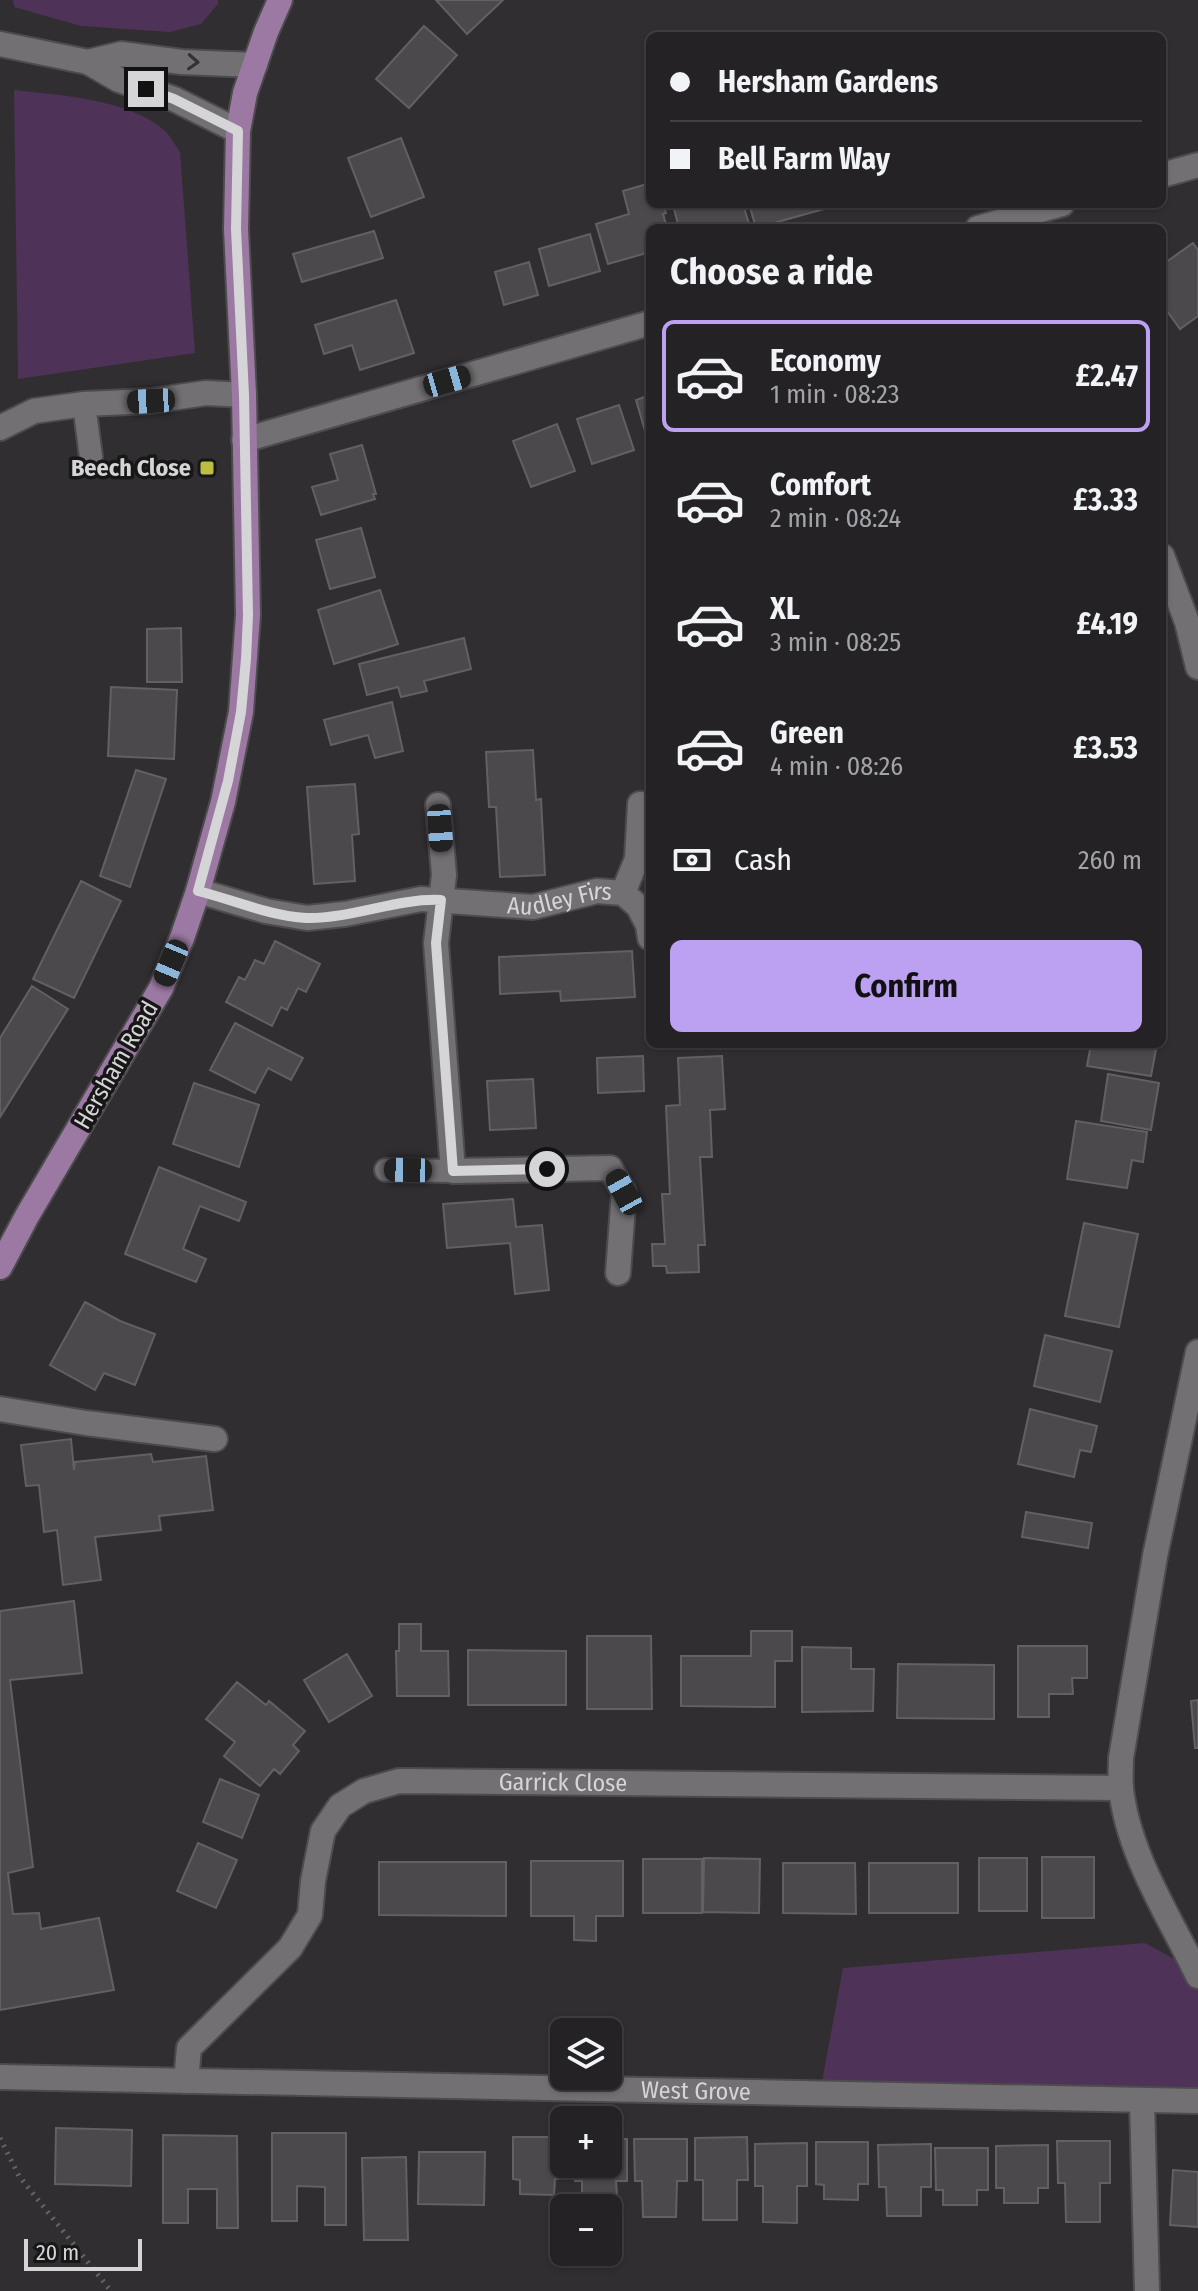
<!DOCTYPE html>
<meta charset="utf-8">
<style>
:root{--surface:#242225;--page:#2c2a2d;--text:#f1f3f6;--muted:#a3a4a7;--line:#413f42;--accent:#bca0f2}
body{margin:0;font-family:"Fira Sans Condensed",sans-serif;background:var(--page);color:var(--text);height:100vh;display:flex;flex-direction:column;font-size:30px;white-space:nowrap}
*{box-sizing:border-box;margin:0}
p{font-size:26px;color:var(--muted)}
.icon{flex:none;width:44px;height:44px;fill:none;stroke:currentColor;stroke-width:2;stroke-linecap:round;stroke-linejoin:round}
.map{position:relative;flex:1;overflow:hidden}
.panel{position:absolute;left:646px;top:224px;width:520px;height:824px;display:flex;flex-direction:column;background:var(--surface);border-radius:12px;box-shadow:0 2px 6px #0004,0 0 0 2px var(--line)}
.panel>*{flex:none}
.guide{position:absolute;left:646px;top:32px;width:520px;height:176px;border-radius:12px;box-shadow:0 2px 6px #0004,0 0 0 2px var(--line);display:grid;align-content:center;height:176px;padding:0 24px;background:var(--surface)}
.fabs{position:absolute;left:550px;top:2018px;display:grid;gap:16px}
.fabs a{display:grid;place-items:center;width:72px;height:72px;border-radius:12px;background:var(--surface);box-shadow:0 2px 6px #0004,0 0 0 2px var(--line);font-size:40px}
.scale{position:absolute;left:24px;bottom:20px;width:118px;box-sizing:border-box;padding-left:8px;border:4px solid #d5d4d6;border-top:0;font-size:22px;line-height:28px;white-space:nowrap;color:#d5d4d6;-webkit-text-stroke:6px #181718;paint-order:stroke}
.end{position:absolute;width:36px;height:36px;margin:-18px;border:10px solid #d5d4d6;background:#111;box-shadow:0 0 0 4px #111}
.from{border-radius:50%}
.car{position:absolute;width:24px;height:48px;margin:-24px -12px;border-radius:10px;box-shadow:0 0 6px 2px #0007;background:linear-gradient(#222 24%,#8ab4d8 0 40%,#222 0 76%,#8ab4d8 0 86%,#222 0)}
.guide b{display:flex;align-items:center;gap:28px;height:76px;font-size:30px}
.guide b+b{border-top:2px solid var(--line)}
.guide i{width:20px;height:20px;background:var(--text)}
ul{padding:0;list-style:none}
li{display:flex;align-items:center;gap:24px;height:112px;margin:0 16px 12px;padding:0 8px;border:4px solid transparent;border-radius:12px}
li div{flex:1}
li b{display:block;font-size:30px}
li em{font-style:normal;font-weight:700}
li.selected{border-color:var(--accent)}
li>.icon{width:72px;height:72px;stroke-width:1.5}
h2{padding:0 24px;font-size:36px;line-height:96px}
.pay{display:flex;align-items:center;gap:20px;height:88px;padding:0 24px;font-size:30px}
.pay p{margin-inline-start:auto}
.cta{display:flex;gap:16px;margin-top:auto;padding:16px 24px}
.cta a{flex:1;height:92px;border-radius:12px;background:var(--accent);color:#111;font-size:32px;font-weight:700;line-height:92px;text-align:center}
.map>svg:first-child{display:block}
.green{fill:#4f3257}
.building{fill:#4b494c;stroke:#626063;stroke-width:2}
.lines{fill:none;stroke-linecap:round;stroke-linejoin:round}
.lane-casing{stroke:#4d4b4e;stroke-width:26}
.street-casing{stroke:#4d4b4e;stroke-width:28}
.primary-casing{stroke:#4d4b4e;stroke-width:28}
.path{stroke:#646365;stroke-width:5;stroke-dasharray:2 6;stroke-linecap:butt}
.lane{stroke:#737073;stroke-width:22}
.street{stroke:#737073;stroke-width:24}
.primary{stroke:#9b79a3;stroke-width:24}
.oneway{stroke:#333233}
.route{stroke:#d5d4d6;stroke-width:10}
.poi-dot{fill:#bebe42;stroke:#181718;stroke-width:3}
.labels{text-anchor:middle;stroke-width:7;stroke-linejoin:round;paint-order:stroke}
.poi-label{font-size:24px;font-weight:bold;fill:#d5d4d6;stroke:#181718;text-anchor:end}
.street-label{font-size:24px;fill:#d5d4d6;stroke:#181718}
</style>
<div class="map">
<svg width="1198" height="2291" viewBox="0 0 1198 2291">
<rect width="100%" height="100%" fill="#302e31"/>
<path class="green" d="M 13,0 L 218,0 L 218,4 L 201,24 L 170,32 L 81,26 L 14,7 Z
M 14,90 C 59,95 130,99 165,131 C 171,137 175,145 180,152 L 195,353 L 18,379 Z
M 1145,1943 L 1198,1972 L 1198,2091 L 821,2087 L 843,1968 Z"/>
<path class="building" d="M 436,0 L 503,0 L 467,34 Z
M 424,26 L 457,55 L 409,108 L 376,79 Z
M 401,138 L 424,197 L 371,217 L 348,158 Z
M 650,183 L 650,204 L 663,204 L 666,213 L 663,214 L 667,228 L 650,228 L 650,252 L 608,264 L 596,224 L 629,214 L 623,191 Z
M 676,204 L 743,204 L 749,224 L 734,228 L 679,228 L 673,205 Z
M 749,204 L 822,204 L 824,209 L 756,228 Z
M 374,231 L 383,258 L 302,282 L 293,254 Z
M 590,234 L 600,271 L 549,286 L 539,249 Z
M 1193,243 L 1198,250 L 1198,316 L 1180,329 L 1162,304 L 1162,265 Z
M 529,262 L 538,295 L 504,305 L 495,272 Z
M 396,300 L 414,353 L 360,370 L 352,345 L 324,354 L 315,325 Z
M 650,395 L 650,448 L 636,400 Z
M 619,405 L 634,450 L 592,464 L 577,419 Z
M 557,424 L 575,471 L 531,487 L 513,441 Z
M 362,445 L 376,494 L 373,494 L 375,499 L 321,515 L 312,487 L 338,480 L 330,454 Z
M 361,528 L 375,577 L 330,589 L 316,540 Z
M 380,590 L 398,644 L 334,664 L 318,610 Z
M 181,628 L 182,682 L 147,682 L 147,629 Z
M 464,638 L 471,669 L 424,681 L 427,691 L 401,697 L 398,687 L 367,695 L 359,664 Z
M 111,687 L 177,690 L 174,759 L 108,756 Z
M 392,702 L 403,751 L 375,758 L 368,735 L 331,745 L 324,720 Z
M 533,750 L 536,800 L 541,799 L 545,875 L 500,877 L 496,807 L 489,807 L 486,752 Z
M 136,770 L 166,779 L 130,887 L 100,876 Z
M 355,784 L 359,834 L 352,835 L 355,881 L 314,884 L 307,787 Z
M 81,881 L 121,901 L 74,998 L 33,979 Z
M 275,941 L 320,964 L 306,992 L 298,988 L 287,1010 L 281,1007 L 272,1026 L 226,1002 L 239,977 L 245,980 L 255,960 L 264,964 Z
M 632,951 L 635,997 L 561,1001 L 560,991 L 500,994 L 499,957 Z
M 32,986 L 68,1009 L 0,1117 L 0,1038 Z
M 235,1023 L 303,1058 L 291,1080 L 268,1068 L 255,1093 L 210,1070 Z
M 1091,1044 L 1157,1044 L 1151,1076 L 1087,1066 Z
M 643,1056 L 644,1091 L 598,1093 L 597,1058 Z
M 722,1056 L 725,1109 L 710,1110 L 712,1157 L 700,1157 L 705,1245 L 698,1245 L 699,1272 L 667,1273 L 666,1266 L 653,1266 L 652,1244 L 665,1244 L 662,1194 L 670,1194 L 666,1106 L 680,1105 L 678,1058 Z
M 1108,1074 L 1159,1083 L 1151,1130 L 1101,1121 Z
M 533,1079 L 536,1128 L 490,1130 L 487,1081 Z
M 194,1083 L 259,1105 L 239,1167 L 173,1144 Z
M 1076,1121 L 1147,1132 L 1143,1162 L 1132,1160 L 1127,1188 L 1067,1179 Z
M 159,1167 L 246,1202 L 239,1221 L 200,1206 L 183,1249 L 206,1259 L 196,1282 L 125,1254 Z
M 513,1199 L 516,1227 L 542,1225 L 549,1290 L 515,1294 L 510,1243 L 447,1248 L 443,1204 Z
M 1084,1223 L 1138,1234 L 1119,1327 L 1065,1316 Z
M 85,1302 L 120,1321 L 155,1334 L 135,1385 L 104,1373 L 95,1390 L 50,1365 Z
M 1045,1335 L 1112,1351 L 1100,1402 L 1034,1386 Z
M 1030,1409 L 1097,1426 L 1091,1452 L 1080,1450 L 1074,1477 L 1018,1464 Z
M 71,1439 L 74,1470 L 75,1462 L 151,1454 L 153,1462 L 206,1456 L 213,1510 L 159,1516 L 161,1530 L 95,1537 L 101,1580 L 63,1585 L 57,1530 L 44,1532 L 39,1485 L 26,1486 L 21,1445 Z
M 1026,1512 L 1092,1523 L 1088,1548 L 1022,1537 Z
M 74,1601 L 82,1673 L 10,1680 L 33,1867 L 8,1873 L 13,1914 L 39,1913 L 41,1929 L 99,1918 L 114,1990 L 0,2010 L 0,1611 Z
M 399,1624 L 421,1624 L 421,1651 L 448,1651 L 449,1696 L 397,1696 L 396,1651 L 399,1651 Z
M 751,1631 L 792,1631 L 792,1661 L 775,1661 L 775,1707 L 681,1706 L 681,1656 L 751,1656 Z
M 587,1636 L 651,1636 L 652,1709 L 587,1709 Z
M 1018,1646 L 1087,1646 L 1087,1678 L 1072,1678 L 1073,1694 L 1049,1694 L 1049,1717 L 1018,1717 Z
M 802,1647 L 851,1648 L 851,1669 L 874,1669 L 873,1711 L 802,1712 Z
M 468,1650 L 566,1651 L 566,1705 L 468,1705 Z
M 347,1654 L 372,1696 L 329,1722 L 304,1680 Z
M 898,1664 L 994,1665 L 994,1719 L 897,1718 Z
M 237,1682 L 266,1705 L 269,1701 L 305,1731 L 293,1745 L 299,1751 L 280,1774 L 274,1769 L 260,1786 L 224,1756 L 235,1742 L 206,1719 Z
M 1198,1700 L 1198,1748 L 1195,1748 L 1191,1701 Z
M 220,1779 L 259,1795 L 242,1838 L 203,1822 Z
M 198,1843 L 237,1860 L 216,1908 L 177,1891 Z
M 1042,1857 L 1094,1857 L 1094,1918 L 1042,1918 Z
M 704,1858 L 760,1859 L 759,1913 L 703,1912 Z
M 979,1858 L 1027,1858 L 1027,1911 L 979,1911 Z
M 643,1859 L 702,1859 L 702,1913 L 643,1913 Z
M 531,1861 L 623,1861 L 623,1916 L 596,1916 L 596,1941 L 574,1940 L 574,1916 L 531,1916 Z
M 379,1862 L 506,1862 L 506,1916 L 379,1915 Z
M 783,1863 L 855,1863 L 856,1914 L 783,1913 Z
M 869,1863 L 958,1863 L 958,1913 L 869,1913 Z
M 56,2128 L 132,2130 L 131,2186 L 55,2184 Z
M 272,2133 L 346,2133 L 346,2225 L 325,2225 L 325,2187 L 297,2186 L 297,2221 L 272,2221 Z
M 163,2135 L 237,2136 L 238,2228 L 217,2228 L 217,2189 L 188,2189 L 188,2223 L 163,2223 Z
M 513,2137 L 564,2137 L 565,2179 L 555,2179 L 554,2195 L 520,2194 L 520,2180 L 513,2179 Z
M 747,2137 L 748,2180 L 737,2180 L 737,2220 L 703,2220 L 703,2180 L 695,2180 L 695,2138 Z
M 608,2139 L 627,2139 L 627,2181 L 616,2181 L 617,2196 L 582,2196 L 582,2181 L 575,2181 L 575,2164 L 608,2164 Z
M 634,2139 L 687,2139 L 687,2181 L 677,2181 L 676,2217 L 643,2217 L 642,2181 L 635,2181 Z
M 1057,2141 L 1110,2141 L 1110,2183 L 1100,2183 L 1100,2222 L 1066,2222 L 1065,2183 L 1058,2183 Z
M 816,2142 L 868,2142 L 868,2184 L 858,2184 L 858,2200 L 824,2199 L 824,2185 L 816,2184 Z
M 807,2143 L 807,2186 L 797,2186 L 797,2223 L 763,2222 L 763,2186 L 755,2186 L 755,2144 Z
M 931,2144 L 931,2187 L 921,2187 L 921,2216 L 887,2216 L 886,2187 L 879,2187 L 878,2145 Z
M 1048,2145 L 1048,2188 L 1038,2188 L 1038,2203 L 1004,2203 L 1004,2188 L 996,2188 L 996,2146 Z
M 935,2148 L 988,2148 L 988,2190 L 977,2190 L 977,2205 L 943,2205 L 943,2190 L 936,2190 Z
M 419,2152 L 485,2152 L 484,2205 L 418,2204 Z
M 406,2157 L 408,2240 L 364,2240 L 362,2158 Z
M 1173,2170 L 1198,2172 L 1198,2227 L 1170,2225 Z"/>
<g class="lines">
<defs>
<path id="lane" d="M 84,404 L 91,457
M 386,1170 L 453,1171"/>
<g id="street">
<path d="M 0,44 L 88,62 L 119,80 L 174,99 L 238,131"/>
<path d="M 88,62 L 121,54 L 182,62 L 255,65"/>
<path d="M 1162,175 L 1198,165"/>
<path d="M 978,228 L 1062,204"/>
<path d="M 0,428 L 34,411 L 84,404 L 151,401 L 206,393 L 244,395"/>
<path d="M 244,440 L 650,323"/>
<path d="M 1162,556 L 1187,622 L 1198,667"/>
<path d="M 438,805 L 444,875 L 436,943 L 453,1171 L 610,1168 L 624,1192 L 618,1273"/>
<path id="s1" d="M 198,891 L 266,911 L 307,918 L 345,914 L 421,899 L 533,907 L 597,891 L 623,893 L 638,906 L 648,925 L 650,938"/>
<path d="M 623,893 L 637,859 L 640,804"/>
<path d="M 1198,1352 L 1155,1556 L 1121,1758 C 1121,1768 1120,1778 1121,1788 C 1128,1855 1170,1917 1198,1976"/>
<path d="M 0,1409 L 86,1423 L 215,1439"/>
<path id="s2" d="M 0,2077 L 1198,2101"/>
<path id="s3" d="M 186,2081 L 189,2048 L 290,1948 L 310,1915 L 313,1881 L 323,1831 L 340,1806 L 364,1791 L 399,1781 L 1121,1788"/>
<path d="M 1142,2100 L 1147,2291"/>
</g>
<path id="primary" d="M 0,1267 L 27,1216 L 161,988 L 182,938 L 198,891 L 223,802 L 241,712 L 248,615 L 244,395 L 236,229 L 238,131 L 245,93 L 266,32 L 280,0"/>
</defs>
<use href="#lane" class="lane-casing"/>
<use href="#street" class="street-casing"/>
<use href="#primary" class="primary-casing"/>
<path class="path" d="M 0,2138 L 19,2176 L 111,2291"/>
<use href="#lane" class="lane"/>
<use href="#street" class="street"/>
<use href="#primary" class="primary"/>
</g>
<defs><path id="oneway-chevron" d="M-2-3.5L2.5 0L-2 3.5" fill="none" stroke-width="1.6" stroke-linecap="round" stroke-linejoin="round" transform="scale(2)"/></defs>
<use class="oneway" href="#oneway-chevron" transform="translate(193 62) rotate(3)"/>
<g class="lines">
<path class="route" d="M 146,89 L 174,99 L 238,131 L 236,229 L 244,395 L 248,615 L 246,659 L 241,712 L 228,781 L 198,891 C 234,900 270,916 306,918 C 352,919 396,898 441,900 L 436,943 L 453,1171 L 547,1169"/>
</g>
<rect class="poi-dot" x="199" y="460" width="16" height="16" rx="4"/>
<g class="labels">
<g class="poi-label">
<text x="191" y="476">Beech Close</text>
</g>
<g class="street-label">
<text dy="8" stroke="none"><textPath href="#s1" startOffset="368">Audley Firs</textPath></text>
<text transform="translate(116 1065) rotate(-60)" y="8">Hersham Road</text>
<text dy="8" stroke="none"><textPath href="#s3" startOffset="558">Garrick Close</textPath></text>
<text dy="8" stroke="none"><textPath href="#s2" startOffset="696">West Grove</textPath></text>
</g>
</g>
</svg>
<div class="fabs">
<a><svg class="icon" aria-label="layers" viewBox="0 0 24 24"><path d="M12 4l9 5-9 5-9-5zM3 14l9 5 9-5"/></svg></a>
<a>+</a>
<a>−</a>
</div>
<div class="scale">20 m</div>
<i class="end from" style="left:547px;top:1169px"></i>
<i class="end" style="left:146px;top:89px"></i>
<i class="car" style="left:447px;top:381px;rotate:74deg"></i>
<i class="car" style="left:151px;top:401px;rotate:267deg"></i>
<i class="car" style="left:440px;top:828px;rotate:176deg"></i>
<i class="car" style="left:171px;top:963px;rotate:203deg"></i>
<i class="car" style="left:408px;top:1170px;rotate:271deg"></i>
<i class="car" style="left:624px;top:1192px;rotate:331deg"></i>
<div class="guide">
<b><i class="from"></i>Hersham Gardens</b>
<b><i></i>Bell Farm Way</b>
</div>
<section class="panel">
<h2>Choose a ride</h2>
<ul>
<li class="selected"><svg class="icon" aria-label="car" viewBox="0 0 24 24"><path d="M5 17H2v-5l4-1 3-4h7l3 4 3 1v5h-3M9 17h6M6 11h13"/><circle cx="7" cy="17" r="2"/><circle cx="17" cy="17" r="2"/></svg><div><b>Economy</b><p>1 min · 08:23</p></div><em>£2.47</em></li>
<li><svg class="icon" aria-label="car" viewBox="0 0 24 24"><path d="M5 17H2v-5l4-1 3-4h7l3 4 3 1v5h-3M9 17h6M6 11h13"/><circle cx="7" cy="17" r="2"/><circle cx="17" cy="17" r="2"/></svg><div><b>Comfort</b><p>2 min · 08:24</p></div><em>£3.33</em></li>
<li><svg class="icon" aria-label="car" viewBox="0 0 24 24"><path d="M5 17H2v-5l4-1 3-4h7l3 4 3 1v5h-3M9 17h6M6 11h13"/><circle cx="7" cy="17" r="2"/><circle cx="17" cy="17" r="2"/></svg><div><b>XL</b><p>3 min · 08:25</p></div><em>£4.19</em></li>
<li><svg class="icon" aria-label="car" viewBox="0 0 24 24"><path d="M5 17H2v-5l4-1 3-4h7l3 4 3 1v5h-3M9 17h6M6 11h13"/><circle cx="7" cy="17" r="2"/><circle cx="17" cy="17" r="2"/></svg><div><b>Green</b><p>4 min · 08:26</p></div><em>£3.53</em></li>
</ul>
<div class="pay"><svg class="icon" aria-label="cash" viewBox="0 0 24 24"><path d="M3 7h18v10H3z"/><circle cx="12" cy="12" r="2"/></svg>Cash<p>260 m</p></div>
<div class="cta"><a>Confirm</a></div>
</section>
</div>
